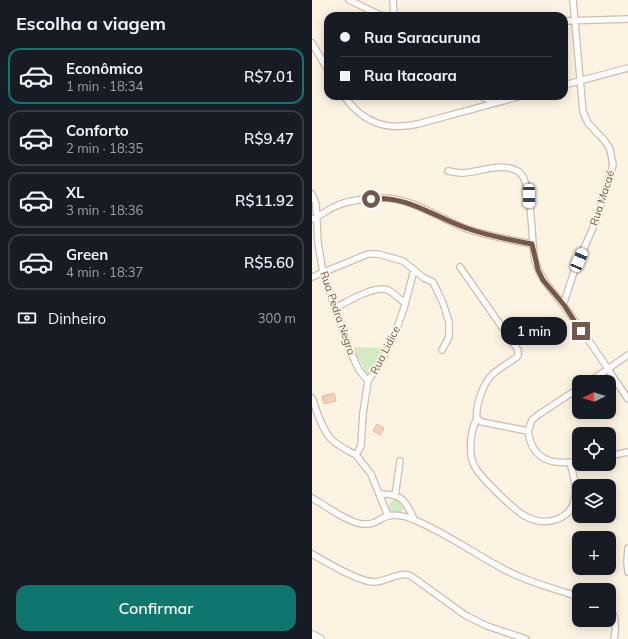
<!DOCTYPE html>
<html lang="pt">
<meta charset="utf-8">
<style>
:root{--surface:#171b24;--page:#242831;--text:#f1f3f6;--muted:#9ea1a6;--line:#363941;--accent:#0f766e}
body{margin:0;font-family:Mulish,sans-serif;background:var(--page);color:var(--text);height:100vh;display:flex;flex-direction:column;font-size:15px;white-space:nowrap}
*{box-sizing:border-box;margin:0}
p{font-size:13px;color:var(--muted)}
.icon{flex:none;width:22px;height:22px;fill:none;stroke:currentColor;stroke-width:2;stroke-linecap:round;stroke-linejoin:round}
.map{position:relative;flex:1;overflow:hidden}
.details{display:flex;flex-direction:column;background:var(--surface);width:312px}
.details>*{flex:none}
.hud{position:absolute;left:12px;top:12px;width:244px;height:88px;border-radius:12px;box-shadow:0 2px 10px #0003;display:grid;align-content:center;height:88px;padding:0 16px;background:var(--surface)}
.needle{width:26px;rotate:265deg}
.controls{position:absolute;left:260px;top:375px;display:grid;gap:8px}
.controls a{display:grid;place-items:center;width:44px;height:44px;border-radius:8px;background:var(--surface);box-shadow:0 2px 10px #0003;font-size:20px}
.end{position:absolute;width:18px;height:18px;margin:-9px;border:5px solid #755849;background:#fff;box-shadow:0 0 0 2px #fff}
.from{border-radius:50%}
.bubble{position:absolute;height:28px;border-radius:12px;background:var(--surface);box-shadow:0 2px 10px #0003;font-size:13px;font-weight:600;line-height:28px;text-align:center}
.car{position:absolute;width:12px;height:24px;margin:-12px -6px;border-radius:5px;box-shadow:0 0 3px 1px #0007;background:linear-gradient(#fff 24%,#345 0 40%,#fff 0 76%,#345 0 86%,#fff 0)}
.hud b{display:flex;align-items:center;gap:14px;height:38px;font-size:15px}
.hud b+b{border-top:1px solid var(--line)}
.hud i{width:10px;height:10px;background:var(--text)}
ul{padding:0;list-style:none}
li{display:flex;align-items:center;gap:12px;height:56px;margin:0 8px 6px;padding:0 8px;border:2px solid var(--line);border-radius:12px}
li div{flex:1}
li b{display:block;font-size:15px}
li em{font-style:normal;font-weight:600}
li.on{border-color:var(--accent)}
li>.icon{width:36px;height:36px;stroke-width:1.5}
h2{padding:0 16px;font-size:18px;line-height:48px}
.pay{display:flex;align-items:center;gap:10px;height:44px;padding:0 16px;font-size:15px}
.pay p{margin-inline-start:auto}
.primary-button{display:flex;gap:8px;margin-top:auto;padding:8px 16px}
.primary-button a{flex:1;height:46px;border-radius:12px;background:var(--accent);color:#fff;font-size:16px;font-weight:600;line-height:46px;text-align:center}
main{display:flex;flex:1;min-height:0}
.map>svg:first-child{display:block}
.green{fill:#d2eac1}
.building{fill:#f2d1ba;stroke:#e5b79a}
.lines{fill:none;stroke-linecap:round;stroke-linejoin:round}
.minor-casing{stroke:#d0bcac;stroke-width:8}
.secondary-casing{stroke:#d3bca9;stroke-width:10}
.minor{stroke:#fff;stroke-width:5.5}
.secondary{stroke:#fff;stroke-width:8}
.route{stroke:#755849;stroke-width:5}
.labels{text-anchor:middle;stroke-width:3.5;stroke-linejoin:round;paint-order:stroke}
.street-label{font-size:11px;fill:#755849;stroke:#fff7e9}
</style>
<main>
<section class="details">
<h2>Escolha a viagem</h2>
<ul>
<li class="on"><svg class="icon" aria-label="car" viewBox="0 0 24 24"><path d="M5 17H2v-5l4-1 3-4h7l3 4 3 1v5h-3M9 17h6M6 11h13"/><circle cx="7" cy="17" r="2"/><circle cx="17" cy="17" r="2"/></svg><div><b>Econômico</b><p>1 min · 18:34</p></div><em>R$7.01</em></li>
<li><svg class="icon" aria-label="car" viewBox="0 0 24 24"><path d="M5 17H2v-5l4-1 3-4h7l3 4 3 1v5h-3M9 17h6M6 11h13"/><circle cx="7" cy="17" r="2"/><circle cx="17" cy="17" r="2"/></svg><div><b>Conforto</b><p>2 min · 18:35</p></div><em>R$9.47</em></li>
<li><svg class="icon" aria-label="car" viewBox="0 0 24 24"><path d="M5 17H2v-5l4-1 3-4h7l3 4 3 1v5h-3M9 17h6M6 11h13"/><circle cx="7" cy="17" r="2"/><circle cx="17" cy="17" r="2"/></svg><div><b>XL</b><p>3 min · 18:36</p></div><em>R$11.92</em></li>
<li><svg class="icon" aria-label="car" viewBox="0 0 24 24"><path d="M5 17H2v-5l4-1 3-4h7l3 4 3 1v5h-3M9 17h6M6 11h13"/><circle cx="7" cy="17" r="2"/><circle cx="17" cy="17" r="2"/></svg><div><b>Green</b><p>4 min · 18:37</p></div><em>R$5.60</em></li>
</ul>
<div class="pay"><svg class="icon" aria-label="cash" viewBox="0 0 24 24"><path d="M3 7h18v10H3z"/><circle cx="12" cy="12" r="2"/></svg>Dinheiro<p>300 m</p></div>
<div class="primary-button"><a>Confirmar</a></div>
</section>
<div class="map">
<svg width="316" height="639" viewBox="0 0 316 639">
<rect width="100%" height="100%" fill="#fcf3e3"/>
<path class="green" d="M 43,347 L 72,348 C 68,357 65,369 55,374 L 41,349 Z
M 84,499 L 90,505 L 92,510 L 86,513 L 79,511 L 76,507 L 79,502 Z"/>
<path class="building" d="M 22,393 L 24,401 L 12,404 L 10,396 Z
M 65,424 L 72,428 L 68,435 L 61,431 Z"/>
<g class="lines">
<defs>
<path id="minor" d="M 37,0 L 70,16
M 81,0 L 82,16
M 252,21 L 316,19
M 0,43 L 16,70
M 252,85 L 316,68
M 32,96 C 51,123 74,131 106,124 L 209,96
M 169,96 L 182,103
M 136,171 C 141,172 146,173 151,173 C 169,172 191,161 207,172 C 221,182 219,242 223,261 C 228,279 241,291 252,306 C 275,336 295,368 316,399
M 0,194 L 4,203 L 6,243 L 11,273 L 38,351 L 47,370 L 56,381
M 0,219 C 9,216 16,209 24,206 C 36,200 53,199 66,198 C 98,196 126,218 155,229 C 176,236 199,240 220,244
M 148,267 L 206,350 L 206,356 C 198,363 188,367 180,375 C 171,383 163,407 165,419 L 170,422 L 216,431
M 0,277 L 56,254 L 66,254 L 91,261 L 112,278 L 121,282 L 131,303 L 137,322 L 137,337 L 130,350
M 251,305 L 263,269 L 284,221 L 301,165 L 298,149 L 292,140 L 276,123 L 271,112 L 261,0
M 23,308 C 35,302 62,285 76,290 C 82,293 87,299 93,303
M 277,382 L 316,355
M 0,398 C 5,411 9,428 19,439 C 26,446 35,450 44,455
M 165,419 C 158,430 156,456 163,467 C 169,478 202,510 213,516 C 233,527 260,521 263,496 C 265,485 261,474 258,463
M 216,431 C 220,460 240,466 267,461
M 216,431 L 220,420 L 226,415 L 267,388
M 297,456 L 316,452
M 69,494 C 90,494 94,501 102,519
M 83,496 L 88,461
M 0,498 C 13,505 36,523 51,524 C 65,525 65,519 76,516 C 83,514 94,516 100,519 C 131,531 158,551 188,567 C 212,581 241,588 267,597
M 76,516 L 59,474 L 44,455 L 49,446 L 51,413 L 56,381 L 71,358 L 84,331 L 92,308 L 102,270
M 316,548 L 315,562 L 316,572
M 0,554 C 14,562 48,583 63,582 C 76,581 87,571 99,576 L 153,615 L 175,626 L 214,639
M 297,608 C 305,616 304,629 302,639"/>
<path id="secondary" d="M 0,635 L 8,639"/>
</defs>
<use href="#minor" class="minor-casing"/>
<use href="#secondary" class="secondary-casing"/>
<use href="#minor" class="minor"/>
<use href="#secondary" class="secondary"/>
</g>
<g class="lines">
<path class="route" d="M 59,199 C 95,195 122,217 154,228 C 176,236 198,240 220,244 L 226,270 L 231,280 L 252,305 L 269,331"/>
</g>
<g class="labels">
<g class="street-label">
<text transform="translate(290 198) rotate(-72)" y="4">Rua Macaé</text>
<text transform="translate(26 313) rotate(71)" y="4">Rua Pedra Negra</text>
<text transform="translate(73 350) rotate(-63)" y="4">Rua Lidice</text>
</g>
</g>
</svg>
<div class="controls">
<a><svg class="needle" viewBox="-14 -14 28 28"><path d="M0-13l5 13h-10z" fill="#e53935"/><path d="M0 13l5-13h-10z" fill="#9ea1a6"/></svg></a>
<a><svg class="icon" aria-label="locate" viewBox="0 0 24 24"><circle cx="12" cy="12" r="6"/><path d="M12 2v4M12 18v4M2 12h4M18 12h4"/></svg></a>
<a><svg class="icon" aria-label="layers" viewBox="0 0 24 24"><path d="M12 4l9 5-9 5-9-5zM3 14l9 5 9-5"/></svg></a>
<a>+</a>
<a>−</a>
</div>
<i class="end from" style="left:59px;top:199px"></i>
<i class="end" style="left:269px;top:331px"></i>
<div class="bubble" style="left:189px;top:317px;width:66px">1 min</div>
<i class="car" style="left:217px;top:196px;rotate:179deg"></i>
<i class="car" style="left:267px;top:260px;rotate:23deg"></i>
<div class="hud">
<b><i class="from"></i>Rua Saracuruna</b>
<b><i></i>Rua Itacoara</b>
</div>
</div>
</main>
